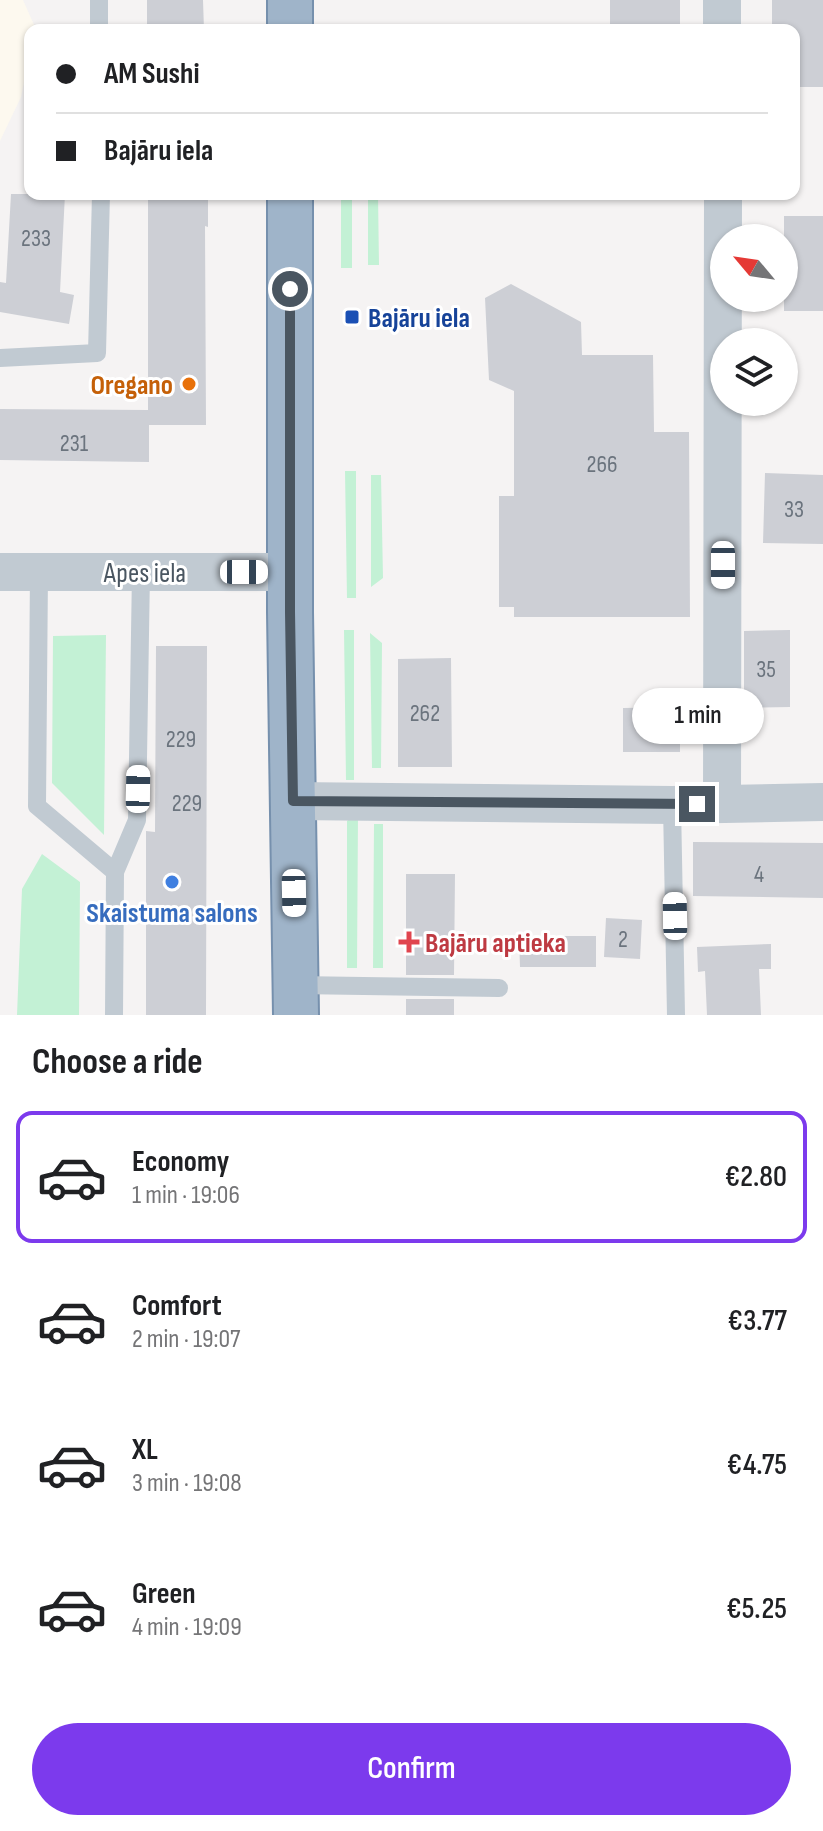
<!DOCTYPE html>
<meta charset="utf-8">
<style>
:root{--surface:#fff;--page:#f2f2f2;--text:#202124;--muted:#757577;--line:#e0e0e0;--accent:#7c3aed}
body{margin:0;font-family:"Sofia Sans Condensed",sans-serif;background:var(--page);color:var(--text);height:100vh;display:flex;flex-direction:column;font-size:30px;white-space:nowrap}
*{box-sizing:border-box;margin:0}
p{font-size:26px;color:var(--muted)}
.icon{flex:none;width:44px;height:44px;fill:none;stroke:currentColor;stroke-width:2;stroke-linecap:round;stroke-linejoin:round}
.map{position:relative;height:1015px;overflow:hidden}
.panel{display:flex;flex-direction:column;background:var(--surface);flex:1}
.panel>*{flex:none}
.top-card{position:absolute;left:24px;top:24px;width:776px;height:176px;border-radius:16px;box-shadow:0 2px 6px #0004;display:grid;align-content:center;height:176px;padding:0 32px;background:var(--surface)}
.needle{width:52px;rotate:299deg}
.buttons{position:absolute;left:710px;top:224px;display:grid;gap:16px}
.buttons a{display:grid;place-items:center;width:88px;height:88px;border-radius:50%;background:var(--surface);box-shadow:0 2px 6px #0004;font-size:40px}
.end{position:absolute;width:36px;height:36px;margin:-18px;border:10px solid #4a5661;background:#fff;box-shadow:0 0 0 4px #fff}
.from{border-radius:50%}
.bubble{position:absolute;height:56px;border-radius:28px;background:var(--surface);box-shadow:0 2px 6px #0004;font-size:26px;font-weight:600;line-height:56px;text-align:center}
.car{position:absolute;width:24px;height:48px;margin:-24px -12px;border-radius:10px;box-shadow:0 0 6px 2px #0007;background:linear-gradient(#fff 24%,#345 0 40%,#fff 0 76%,#345 0 86%,#fff 0)}
.top-card b{display:flex;align-items:center;gap:28px;height:76px;font-size:30px}
.top-card b+b{border-top:2px solid var(--line)}
.top-card i{width:20px;height:20px;background:var(--text)}
ul{padding:0;list-style:none}
li{display:flex;align-items:center;gap:24px;height:132px;margin:0 16px 12px;padding:0 16px;border:4px solid transparent;border-radius:16px}
li div{flex:1}
li b{display:block;font-size:30px}
li em{font-style:normal;font-weight:600}
li.active{border-color:var(--accent)}
li>.icon{width:72px;height:72px;stroke-width:1.5}
h2{padding:0 32px;font-size:36px;line-height:96px}
.action{display:flex;gap:16px;margin-top:auto;padding:16px 32px}
.action a{flex:1;height:92px;border-radius:48px;background:var(--accent);color:#fff;font-size:32px;font-weight:600;line-height:92px;text-align:center}
.map>svg:first-child{display:block}
.commercial{fill:#fdf9ef}
.green{fill:#c3f1d5}
.building{fill:#cdcfd5}
.lines{fill:none;stroke-linecap:round;stroke-linejoin:round}
.trunk-casing{stroke:#7690ad;stroke-width:48}
.service{stroke:#c1cad2;stroke-width:18}
.minor{stroke:#c1cad2;stroke-width:38}
.trunk{stroke:#9fb4c9;stroke-width:44}
.route{stroke:#4a5661;stroke-width:10}
.transit-dot{fill:#1a4fb4;stroke:#fff;stroke-width:3}
.food-dot{fill:#e8710a;stroke:#fff;stroke-width:3}
.shop-dot{fill:#3f7fe0;stroke:#fff;stroke-width:3}
.health-dot{fill:#e0444e;stroke:#fff;stroke-width:3}
.labels{text-anchor:middle;stroke-width:6;stroke-linejoin:round;paint-order:stroke}
.number-label{font-size:24px;fill:#6b747e}
.transit-label{font-size:28px;font-weight:bold;fill:#164399;stroke:#fff;text-anchor:start}
.food-label{font-size:28px;font-weight:bold;fill:#c56008;stroke:#fff;text-anchor:end}
.street-label{font-size:28px;fill:#4a5661;stroke:#fff}
.shop-label{font-size:28px;font-weight:bold;fill:#366cbe;stroke:#fff}
.health-label{font-size:28px;font-weight:bold;fill:#be3a42;stroke:#fff;text-anchor:start}
</style>
<div class="map">
<svg width="823" height="1015" viewBox="0 0 823 1015">
<rect width="100%" height="100%" fill="#f5f3f3"/>
<path class="commercial" d="M 0,0 L 23,0 L 35,27 L 35,30 L 30,30 L 30,53 L 21,97 L 0,141 Z"/>
<path class="green" d="M 341,194 L 352,194 L 352,268 L 341,268 Z
M 368,194 L 378,194 L 379,265 L 368,265 Z
M 345,471 L 356,471 L 356,598 L 347,598 Z
M 371,475 L 381,475 L 383,578 L 371,587 Z
M 344,630 L 354,630 L 354,780 L 346,780 Z
M 370,633 L 382,643 L 381,768 L 372,768 Z
M 106,635 L 104,835 L 52,783 L 53,636 Z
M 358,815 L 357,968 L 347,968 L 347,821 L 352,816 Z
M 374,824 L 383,824 L 383,968 L 373,968 Z
M 42,854 L 80,882 L 79,1015 L 17,1015 L 22,889 Z"/>
<path class="building" d="M 147,0 L 203,0 L 204,30 L 147,30 Z
M 610,0 L 680,0 L 680,30 L 610,30 Z
M 772,0 L 823,0 L 823,87 L 794,87 L 794,30 L 772,30 Z
M 11,194 L 65,194 L 60,292 L 74,295 L 69,324 L 0,312 L 0,282 L 6,283 Z
M 148,194 L 208,194 L 208,227 L 205,226 L 206,425 L 149,425 L 149,462 L 0,460 L 0,409 L 148,410 Z
M 784,216 L 823,216 L 823,311 L 784,311 Z
M 511,284 L 581,322 L 582,355 L 653,355 L 654,432 L 689,432 L 690,617 L 514,617 L 514,607 L 499,607 L 499,496 L 514,496 L 514,391 L 489,380 L 485,298 Z
M 765,473 L 823,475 L 823,544 L 763,543 Z
M 790,630 L 790,707 L 744,708 L 744,631 Z
M 156,646 L 207,646 L 206,1015 L 146,1015 L 146,831 L 155,832 Z
M 451,658 L 452,767 L 398,767 L 398,659 Z
M 680,707 L 680,752 L 623,752 L 623,708 Z
M 693,842 L 823,843 L 823,898 L 693,896 Z
M 406,874 L 455,874 L 454,975 L 406,975 Z
M 606,918 L 642,920 L 640,959 L 604,957 Z
M 519,936 L 596,936 L 596,967 L 520,967 Z
M 771,944 L 771,969 L 759,969 L 761,1015 L 707,1015 L 705,971 L 698,972 L 697,947 Z
M 406,999 L 454,999 L 454,1015 L 406,1015 Z"/>
<g class="lines">
<defs>
<path id="trunk" d="M 290,0 L 290,30
M 290,194 L 290,612 L 296,1015"/>
</defs>
<use href="#trunk" class="trunk-casing"/>
<path class="service" d="M 99,0 L 99,30
M 0,358 L 97,353 L 101,194
M 39,572 L 37,806 L 115,872
M 672,805 L 676,1015
M 296,985 L 499,988
M 114,1015 L 115,872 L 137,820 L 141,572"/>
<path class="minor" d="M 722,0 L 722,30
M 0,572 L 290,572
M 293,801 L 672,805 L 823,802
M 722,804 L 723,194"/>
<use href="#trunk" class="trunk"/>
</g>
<g class="lines">
<path class="route" d="M 290,289 L 290,612 L 293,801 L 697,804"/>
</g>
<rect class="transit-dot" x="344" y="309" width="16" height="16" rx="4"/>
<circle class="food-dot" cx="189" cy="384" r="8"/>
<circle class="shop-dot" cx="172" cy="882" r="8"/>
<path class="health-dot" d="M405 930h8v8h8v8h-8v8h-8v-8h-8v-8h8z"/>
<g class="labels">
<g class="number-label">
<text x="36" y="246">233</text>
<text x="74" y="451">231</text>
<text x="602" y="472">266</text>
<text x="794" y="517">33</text>
<text x="766" y="677">35</text>
<text x="425" y="721">262</text>
<text x="181" y="747">229</text>
<text x="187" y="811">229</text>
<text x="759" y="882">4</text>
<text x="623" y="947">2</text>
</g>
<g class="transit-label">
<text x="368" y="327">Bajāru iela</text>
</g>
<g class="food-label">
<text x="173" y="394">Oregano</text>
</g>
<g class="street-label">
<text x="145" y="582">Apes iela</text>
</g>
<g class="shop-label">
<text x="172" y="922">Skaistuma salons</text>
</g>
<g class="health-label">
<text x="425" y="952">Bajāru aptieka</text>
</g>
</g>
</svg>
<div class="buttons">
<a><svg class="needle" viewBox="-14 -14 28 28"><path d="M0-13l5 13h-10z" fill="#e53935"/><path d="M0 13l5-13h-10z" fill="#757577"/></svg></a>
<a><svg class="icon" aria-label="layers" viewBox="0 0 24 24"><path d="M12 4l9 5-9 5-9-5zM3 14l9 5 9-5"/></svg></a>
</div>
<i class="end from" style="left:290px;top:289px"></i>
<i class="end" style="left:697px;top:804px"></i>
<div class="bubble" style="left:632px;top:688px;width:132px">1 min</div>
<i class="car" style="left:723px;top:565px;rotate:180deg"></i>
<i class="car" style="left:244px;top:572px;rotate:90deg"></i>
<i class="car" style="left:138px;top:789px;rotate:1deg"></i>
<i class="car" style="left:294px;top:893px;rotate:179deg"></i>
<i class="car" style="left:675px;top:916px;rotate:359deg"></i>
<div class="top-card">
<b><i class="from"></i>AM Sushi</b>
<b><i></i>Bajāru iela</b>
</div>
</div>
<section class="panel">
<h2>Choose a ride</h2>
<ul>
<li class="active"><svg class="icon" aria-label="car" viewBox="0 0 24 24"><path d="M5 17H2v-5l4-1 3-4h7l3 4 3 1v5h-3M9 17h6M6 11h13"/><circle cx="7" cy="17" r="2"/><circle cx="17" cy="17" r="2"/></svg><div><b>Economy</b><p>1 min · 19:06</p></div><em>€2.80</em></li>
<li><svg class="icon" aria-label="car" viewBox="0 0 24 24"><path d="M5 17H2v-5l4-1 3-4h7l3 4 3 1v5h-3M9 17h6M6 11h13"/><circle cx="7" cy="17" r="2"/><circle cx="17" cy="17" r="2"/></svg><div><b>Comfort</b><p>2 min · 19:07</p></div><em>€3.77</em></li>
<li><svg class="icon" aria-label="car" viewBox="0 0 24 24"><path d="M5 17H2v-5l4-1 3-4h7l3 4 3 1v5h-3M9 17h6M6 11h13"/><circle cx="7" cy="17" r="2"/><circle cx="17" cy="17" r="2"/></svg><div><b>XL</b><p>3 min · 19:08</p></div><em>€4.75</em></li>
<li><svg class="icon" aria-label="car" viewBox="0 0 24 24"><path d="M5 17H2v-5l4-1 3-4h7l3 4 3 1v5h-3M9 17h6M6 11h13"/><circle cx="7" cy="17" r="2"/><circle cx="17" cy="17" r="2"/></svg><div><b>Green</b><p>4 min · 19:09</p></div><em>€5.25</em></li>
</ul>
<div class="action"><a>Confirm</a></div>
</section>
